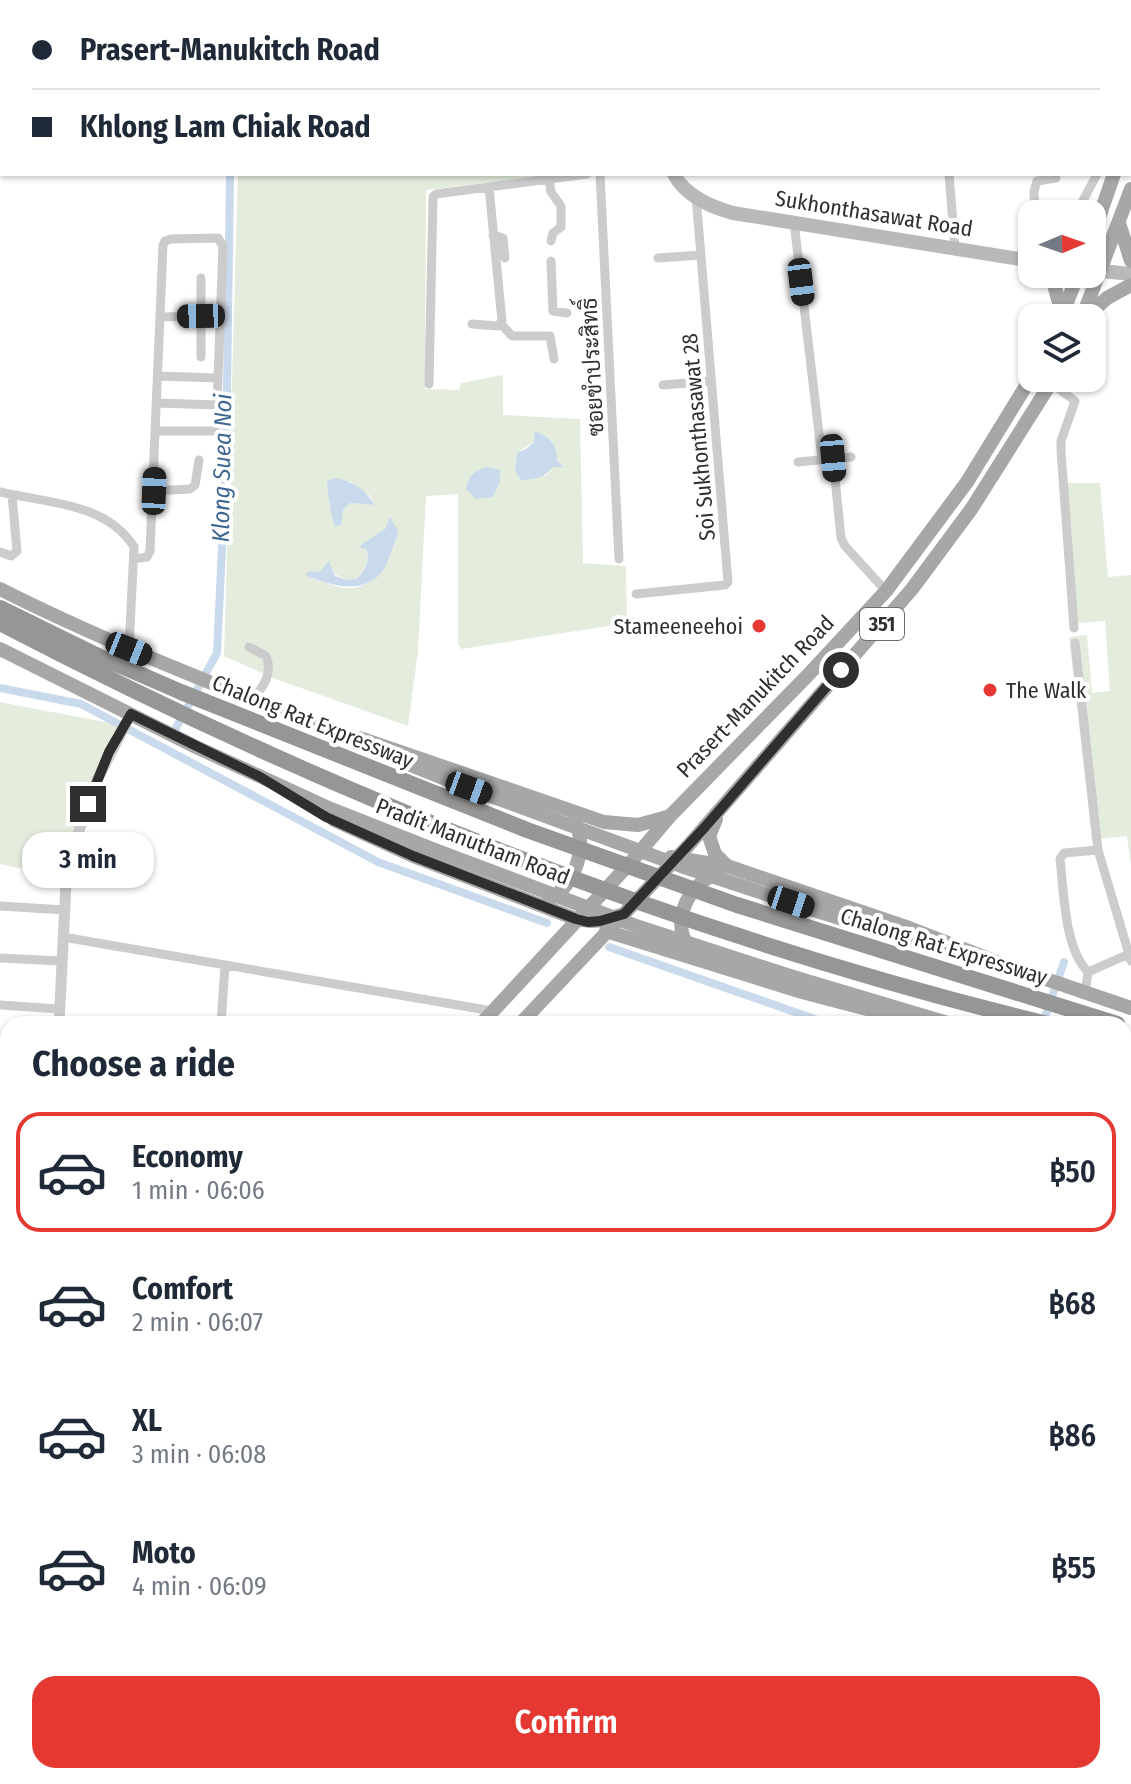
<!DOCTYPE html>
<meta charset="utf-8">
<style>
:root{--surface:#fff;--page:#f6f6f7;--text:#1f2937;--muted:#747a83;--line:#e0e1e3;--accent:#e53832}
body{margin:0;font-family:"Fira Sans Condensed",Sarabun,sans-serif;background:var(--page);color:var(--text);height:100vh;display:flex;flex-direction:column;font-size:30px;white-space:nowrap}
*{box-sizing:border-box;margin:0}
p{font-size:26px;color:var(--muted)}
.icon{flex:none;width:44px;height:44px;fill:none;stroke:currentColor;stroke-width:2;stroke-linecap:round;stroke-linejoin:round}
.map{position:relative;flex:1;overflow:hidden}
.side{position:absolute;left:0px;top:1016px;width:1132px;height:768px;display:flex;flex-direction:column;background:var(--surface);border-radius:24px 24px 0 0;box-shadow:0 2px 6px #0004}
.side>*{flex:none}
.guide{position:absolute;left:0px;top:0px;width:1132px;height:176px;box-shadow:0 2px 6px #0004;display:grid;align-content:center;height:176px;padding:0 32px;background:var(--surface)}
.needle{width:52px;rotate:88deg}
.tools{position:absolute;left:1018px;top:200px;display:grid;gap:16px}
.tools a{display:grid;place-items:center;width:88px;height:88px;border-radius:16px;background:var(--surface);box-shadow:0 2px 6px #0004;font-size:40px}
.end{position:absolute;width:36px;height:36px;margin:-18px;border:10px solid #2f2f2f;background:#fff;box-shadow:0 0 0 4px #fff}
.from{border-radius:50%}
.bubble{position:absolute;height:56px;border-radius:24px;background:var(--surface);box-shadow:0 2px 6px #0004;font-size:26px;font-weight:600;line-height:56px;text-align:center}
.car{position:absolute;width:24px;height:48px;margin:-24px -12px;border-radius:10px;box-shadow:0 0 6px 2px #0007;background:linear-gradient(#222 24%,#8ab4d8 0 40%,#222 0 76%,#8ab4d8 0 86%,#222 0)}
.guide b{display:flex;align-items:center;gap:28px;height:76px;font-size:30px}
.guide b+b{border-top:2px solid var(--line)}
.guide i{width:20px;height:20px;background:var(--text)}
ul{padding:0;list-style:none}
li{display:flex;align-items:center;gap:24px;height:120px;margin:0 16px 12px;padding:0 16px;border:4px solid transparent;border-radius:24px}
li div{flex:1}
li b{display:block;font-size:30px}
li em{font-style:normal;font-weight:600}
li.current{border-color:var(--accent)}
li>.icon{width:72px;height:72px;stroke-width:1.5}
h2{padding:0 32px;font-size:36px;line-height:96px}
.action{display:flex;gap:16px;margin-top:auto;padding:16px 32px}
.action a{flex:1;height:92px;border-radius:24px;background:var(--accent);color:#fff;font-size:32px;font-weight:600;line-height:92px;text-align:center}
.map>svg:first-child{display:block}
.green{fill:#e3ecdd;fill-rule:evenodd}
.water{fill:#c9daec}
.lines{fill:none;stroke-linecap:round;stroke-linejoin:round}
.canal{stroke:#c9daec;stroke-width:8}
.minor{stroke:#ccc;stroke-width:9}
.tertiary{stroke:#ccc;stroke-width:11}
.secondary{stroke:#b9b9b9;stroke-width:14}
.primary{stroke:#a7a7a7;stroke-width:14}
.motorway{stroke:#969696;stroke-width:16}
.primary-bridge{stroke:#a7a7a7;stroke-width:14}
.motorway-bridge{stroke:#969696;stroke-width:16}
.route{stroke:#2f2f2f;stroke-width:10}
.poi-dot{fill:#e53832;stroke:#fff;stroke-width:3}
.labels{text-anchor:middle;stroke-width:8;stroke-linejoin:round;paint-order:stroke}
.shield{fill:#fff;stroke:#6d6d6d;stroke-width:2}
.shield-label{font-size:20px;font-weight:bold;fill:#2f2f2f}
.street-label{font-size:22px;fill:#2f2f2f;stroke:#fff}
.poi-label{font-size:22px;fill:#2f2f2f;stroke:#fff;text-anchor:end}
.water-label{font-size:24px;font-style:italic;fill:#3d6791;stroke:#fff}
</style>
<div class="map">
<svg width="1131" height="1784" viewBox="0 0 1131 1784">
<rect width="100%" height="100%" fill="#fff"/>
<path class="green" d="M 238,174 L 561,174 L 426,190 L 425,389 L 459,390 L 461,383 L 503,375 L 503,415 L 580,419 L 583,563 L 626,566 L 627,623 L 462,649 L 458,644 L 458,494 L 426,496 L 418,651 L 408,726 L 273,678 L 224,656 ZM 534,442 L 563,466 L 553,467 L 546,476 L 515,470 L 517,453 ZM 350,481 L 370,496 L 373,505 L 350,503 L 343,510 L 329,505 L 330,497 L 327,488 ZM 390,518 L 397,537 C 385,560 379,590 345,588 C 335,587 323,581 313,579 L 309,571 L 320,572 L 324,569 L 347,580 L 357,579 C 365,570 371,562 366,549 L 360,547 L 385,529 Z
M 1066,483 L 1100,483 L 1108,577 L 1131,575 L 1131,865 L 1127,836 L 1092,840 L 1069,637 L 1087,635 L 1092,693 L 1110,691 L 1105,621 L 1076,623 Z
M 0,702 L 120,725 L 66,878 L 0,864 Z"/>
<path class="water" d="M 538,432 C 552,440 557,445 557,461 L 564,467 L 553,467 C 543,479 536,479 521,480 L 515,470 L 517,453 L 526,449 L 534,442 L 534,433 Z
M 486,467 L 500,470 L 500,482 L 493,497 L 476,499 L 466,489 C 468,476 474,471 486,467 Z
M 335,478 C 353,481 366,489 374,505 L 350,503 L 343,510 L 341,525 L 335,527 C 330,512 328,496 327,481 Z
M 390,517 L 398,531 L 397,537 C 392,547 390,557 385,567 C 368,597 330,586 305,575 L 309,571 L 320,572 L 329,561 L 335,576 L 347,580 L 357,579 C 365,570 371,562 366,549 L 358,547 L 385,529 Z"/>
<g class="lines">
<path class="canal" d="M 206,2 L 206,0
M 0,688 L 81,704 L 378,862 L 547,923
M 171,737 L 217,653 L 226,464 L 230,174
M 609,947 L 829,1024
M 1043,1023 L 1064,962
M 1124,1173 L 1131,1173"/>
<path class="minor" d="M 327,0 L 327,2
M 1035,0 L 1035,2
M 1110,0 L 1110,2
M 279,2 L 280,0
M 835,2 L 835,0
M 600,174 L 619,559
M 949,174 L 955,248
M 549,179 L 551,192 L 561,206 L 561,227 L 553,233 L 551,241
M 1035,214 L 1034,191 L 1037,181 L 1056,178
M 1076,214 L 1097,174
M 794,222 L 822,459
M 493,235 L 503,238 L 505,258
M 658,258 L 701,255
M 551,261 L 553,311 L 567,313
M 160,317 L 220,316
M 472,324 L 498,326 L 502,321 L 489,187
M 501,324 L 512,336 L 550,336 L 554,359
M 201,357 L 201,278
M 158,376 L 218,378
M 1051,383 L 1075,401 L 1061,441 L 1061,451 L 1074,628
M 429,384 L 433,197 L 436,194 L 587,174
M 663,385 L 711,381
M 157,403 L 217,405
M 833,458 L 841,538 L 845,546 L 886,591
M 798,462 L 851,457
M 154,491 L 190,489 L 195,485 L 199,460
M 0,492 C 46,503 106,502 134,547 L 129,649
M 0,552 L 11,556 L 17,551 L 12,495
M 134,559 L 147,557 L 150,551 L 163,245 L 165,241 L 171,239 L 218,238 L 223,246 L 216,431 L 156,431
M 636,594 L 725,585 L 728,582 L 696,196
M 1075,643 L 1098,850 L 1131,961
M 249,647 L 266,656 C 273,673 264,686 253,699
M 0,906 L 65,910
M 63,937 L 492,1011
M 0,958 L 61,961
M 1088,972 L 1129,954
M 1085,993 L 1088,972 C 1064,948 1064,891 1060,859 L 1064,853 L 1098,850
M 0,1005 L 59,1009
M 221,1024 L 225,966
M 0,1075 L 8,1075
M 1124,1086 L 1131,1083
M 0,1122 L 8,1122
M 1124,1184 L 1131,1183
M 0,1213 L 8,1214
M 1124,1274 L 1131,1272
M 0,1285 L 8,1286
M 1124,1476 L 1131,1649
M 0,1736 L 8,1736
M 0,1768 L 8,1767
M 359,1776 L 359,1784
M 410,1776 L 410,1784
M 462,1776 L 462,1784
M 509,1776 L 509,1784
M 554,1776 L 554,1784
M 600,1776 L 601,1784
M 645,1776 L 645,1784
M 781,1776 L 782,1784
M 916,1776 L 917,1784
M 951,1776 L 953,1777
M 1026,1776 L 1030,1784
M 695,1784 L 695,1776
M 743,1784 L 744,1776"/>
<path class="tertiary" d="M 59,1024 L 67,864 L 98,778 L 131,714
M 0,1454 L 8,1397"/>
<path class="secondary" d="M 631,0 L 631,2
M 674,174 C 684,195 711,207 733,213 L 1032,261
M 1092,270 L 1131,274"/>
<path class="primary" d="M 1130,112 L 1131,109
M 1119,223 L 1131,261
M 1092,238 L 1114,174
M 1048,274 L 1054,285 L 1062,313
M 1086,317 L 1107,298 L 1131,285
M 1061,318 L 1078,274
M 1082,318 L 1131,189
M 0,589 C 91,635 186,673 281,711 C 344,737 405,764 469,788
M 0,649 L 196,747 L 331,809 L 435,850
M 360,738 L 604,822 L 638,825 L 667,817
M 716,819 L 709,836 L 715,854 L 727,866 L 909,928 L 1005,965
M 334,820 L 413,856 L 576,919 C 592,923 605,921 620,915
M 671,857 L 726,866
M 549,900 C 575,884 588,849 575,821
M 820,912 L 940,949
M 606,931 L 802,992 L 924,1024
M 691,950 C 669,924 687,885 716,874
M 999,963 L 1131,1008
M 790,976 L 951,1024
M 481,1024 L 631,862 L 671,815 L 809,674 L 886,591 L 967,482 L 1032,376
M 520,1024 L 688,846 L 912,589 L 972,508 L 1054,378
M 1124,1062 L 1131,1063
M 0,1602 L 8,1591
M 0,1638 L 8,1625"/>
<path class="motorway" d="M 1124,1043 L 1131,1045"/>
<path class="primary-bridge" d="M 469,788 L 681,866 L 820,912
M 435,850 L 639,927 L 790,976"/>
<path class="motorway-bridge" d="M 0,608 L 98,656 L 181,692 L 527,830 L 737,905 L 1117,1024
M 0,623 C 332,796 683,935 1047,1024"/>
</g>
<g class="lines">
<path class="route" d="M 88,804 L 109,752 L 131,714 L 260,777 L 326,817 L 413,856 L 576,919 L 588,922 L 600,921 L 624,914 L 705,827 L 841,670"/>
</g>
<g class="poi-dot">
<circle cx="759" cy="626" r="8"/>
<circle cx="990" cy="690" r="8"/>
</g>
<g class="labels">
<rect class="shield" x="860" y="608" width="44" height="32" rx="6"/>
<g class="shield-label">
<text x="882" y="631">351</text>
</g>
<g class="street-label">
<text transform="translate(874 213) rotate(9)" y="8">Sukhonthasawat Road</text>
<text transform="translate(592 367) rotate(-93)" y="8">ซอยขำประสิทธิ์</text>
<text transform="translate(698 437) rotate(-95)" y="8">Soi Sukhonthasawat 28</text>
<text transform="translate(755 696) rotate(-46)" y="8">Prasert-Manukitch Road</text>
<text transform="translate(313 721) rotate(22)" y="8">Chalong Rat Expressway</text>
<text transform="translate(473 841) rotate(21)" y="8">Pradit Manutham Road</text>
<text transform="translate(944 946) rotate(17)" y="8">Chalong Rat Expressway</text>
</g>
<g class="poi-label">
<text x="743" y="634">Stameeneehoi</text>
<text x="1006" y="698" text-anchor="start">The Walk</text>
</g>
<g class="water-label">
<text transform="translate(222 468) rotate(-89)" y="8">Klong Suea Noi</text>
</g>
</g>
</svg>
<div class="tools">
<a><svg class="needle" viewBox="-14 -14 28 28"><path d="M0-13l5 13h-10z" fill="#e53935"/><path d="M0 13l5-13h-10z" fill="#747a83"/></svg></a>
<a><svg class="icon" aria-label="layers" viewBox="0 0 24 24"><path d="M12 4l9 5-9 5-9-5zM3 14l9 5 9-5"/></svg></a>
</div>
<i class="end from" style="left:841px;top:670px"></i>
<i class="end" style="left:88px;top:804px"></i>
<div class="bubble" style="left:22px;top:832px;width:132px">3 min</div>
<i class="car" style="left:801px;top:282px;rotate:173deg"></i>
<i class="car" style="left:201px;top:316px;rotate:269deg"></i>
<i class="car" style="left:833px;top:458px;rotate:175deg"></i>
<i class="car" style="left:154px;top:491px;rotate:2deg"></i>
<i class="car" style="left:129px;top:649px;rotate:112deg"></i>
<i class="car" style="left:469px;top:788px;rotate:110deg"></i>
<i class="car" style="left:791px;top:902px;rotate:108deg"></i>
<div class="guide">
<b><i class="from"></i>Prasert-Manukitch Road</b>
<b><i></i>Khlong Lam Chiak Road</b>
</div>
<section class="side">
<h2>Choose a ride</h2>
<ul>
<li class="current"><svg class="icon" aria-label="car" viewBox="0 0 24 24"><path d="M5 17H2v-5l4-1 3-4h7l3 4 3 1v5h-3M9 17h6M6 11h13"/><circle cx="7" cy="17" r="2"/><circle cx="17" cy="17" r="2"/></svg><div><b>Economy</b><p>1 min · 06:06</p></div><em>฿50</em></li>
<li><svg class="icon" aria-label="car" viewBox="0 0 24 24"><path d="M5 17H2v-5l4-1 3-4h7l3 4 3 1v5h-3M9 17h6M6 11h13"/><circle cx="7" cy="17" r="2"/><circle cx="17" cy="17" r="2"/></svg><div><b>Comfort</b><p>2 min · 06:07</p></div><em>฿68</em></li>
<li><svg class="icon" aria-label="car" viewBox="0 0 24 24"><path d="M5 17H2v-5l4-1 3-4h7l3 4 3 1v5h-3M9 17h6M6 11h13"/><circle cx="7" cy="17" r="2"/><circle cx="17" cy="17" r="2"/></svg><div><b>XL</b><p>3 min · 06:08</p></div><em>฿86</em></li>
<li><svg class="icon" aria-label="car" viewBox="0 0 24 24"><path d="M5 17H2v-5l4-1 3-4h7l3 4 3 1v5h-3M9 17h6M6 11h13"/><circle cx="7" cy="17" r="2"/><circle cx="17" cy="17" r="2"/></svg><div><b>Moto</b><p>4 min · 06:09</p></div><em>฿55</em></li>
</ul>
<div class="action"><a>Confirm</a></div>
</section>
</div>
